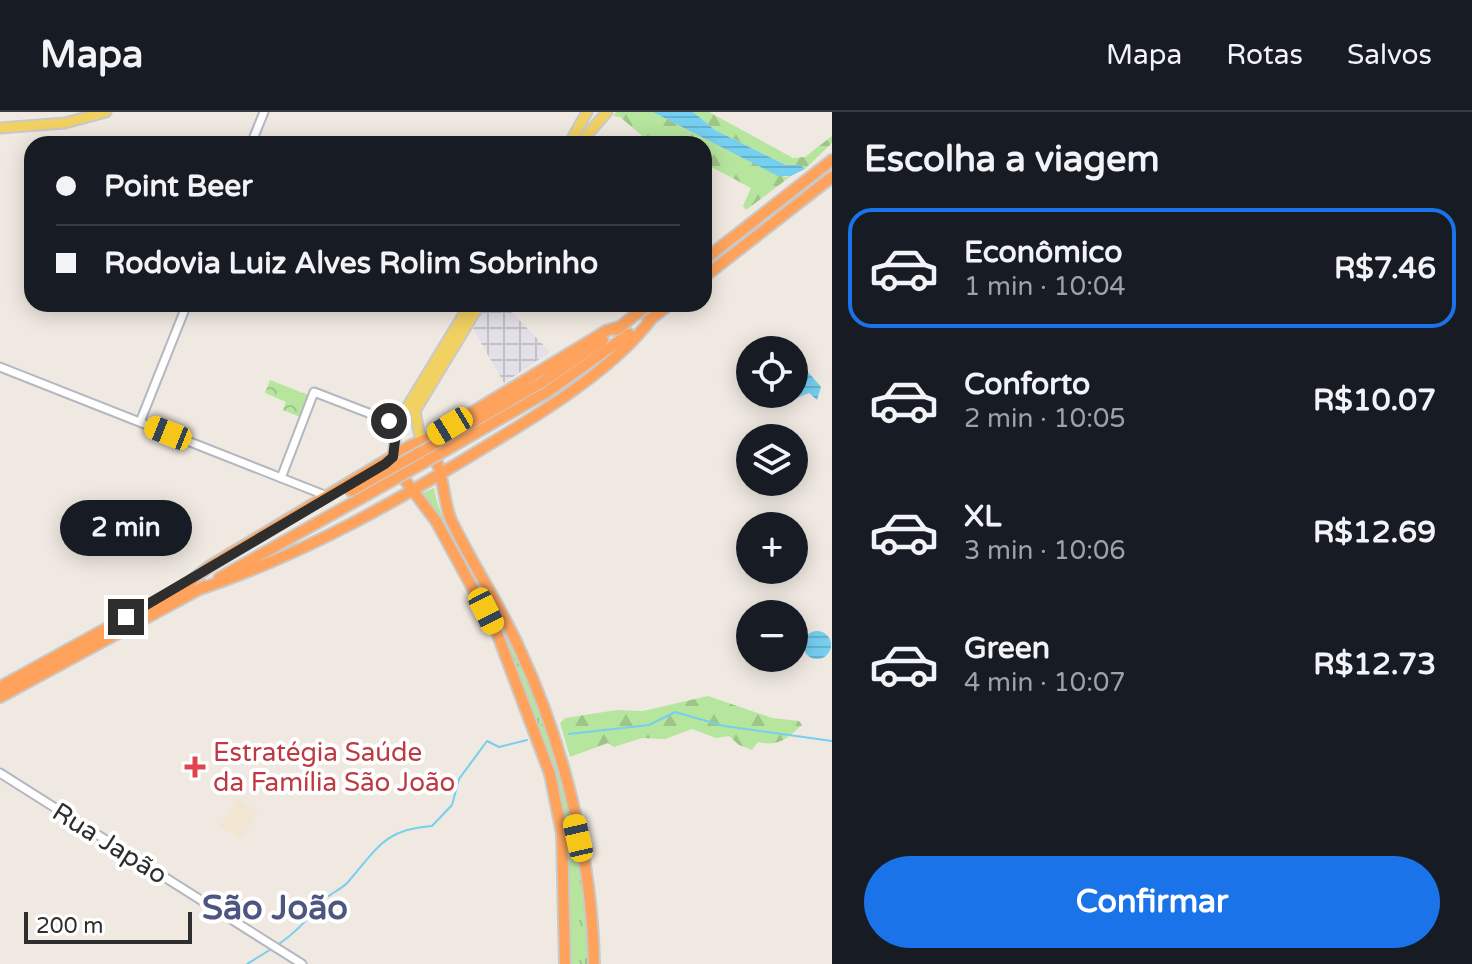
<!DOCTYPE html>
<html lang="pt">
<meta charset="utf-8">
<style>
:root{--surface:#171b24;--page:#20242c;--text:#f1f3f6;--muted:#9ea1a6;--line:#363941;--accent:#1a73e8}
body{margin:0;font-family:"Varela Round",sans-serif;background:var(--page);color:var(--text);height:100vh;display:flex;flex-direction:column;font-size:30px;white-space:nowrap}
*{box-sizing:border-box;margin:0}
p{font-size:26px;color:var(--muted)}
.icon{flex:none;width:44px;height:44px;fill:none;stroke:currentColor;stroke-width:2;stroke-linecap:round;stroke-linejoin:round}
.map{position:relative;flex:1;overflow:hidden}
.details{display:flex;flex-direction:column;background:var(--surface);width:640px}
.details>*{flex:none}
.top-card{position:absolute;left:24px;top:24px;width:688px;height:176px;border-radius:24px;box-shadow:0 4px 20px #0003;display:grid;align-content:center;height:176px;padding:0 32px;background:var(--surface)}
.buttons{position:absolute;left:736px;top:224px;display:grid;gap:16px}
.buttons a{display:grid;place-items:center;width:72px;height:72px;border-radius:50%;background:var(--surface);box-shadow:0 4px 20px #0003;font-size:40px}
.scale{position:absolute;left:24px;bottom:20px;width:168px;box-sizing:border-box;padding-left:8px;border:4px solid #2e2e2e;border-top:0;font-size:22px;line-height:28px;white-space:nowrap;color:#2e2e2e;-webkit-text-stroke:6px #fff;paint-order:stroke}
.end{position:absolute;width:36px;height:36px;margin:-18px;border:10px solid #2e2e2e;background:#fff;box-shadow:0 0 0 4px #fff}
.from{border-radius:50%}
.bubble{position:absolute;height:56px;border-radius:28px;background:var(--surface);box-shadow:0 4px 20px #0003;font-size:26px;font-weight:800;line-height:56px;text-align:center}
.car{position:absolute;width:24px;height:48px;margin:-24px -12px;border-radius:10px;box-shadow:0 0 6px 2px #0007;background:linear-gradient(#f5c518 24%,#345 0 40%,#f5c518 0 76%,#345 0 86%,#f5c518 0)}
.top-card b{display:flex;align-items:center;gap:28px;height:76px;font-size:30px}
.top-card b+b{border-top:2px solid var(--line)}
.top-card i{width:20px;height:20px;background:var(--text)}
ul{padding:0;list-style:none}
li{display:flex;align-items:center;gap:24px;height:120px;margin:0 16px 12px;padding:0 16px;border:4px solid transparent;border-radius:24px}
li div{flex:1}
li b{display:block;font-size:30px}
li em{font-style:normal;font-weight:800}
li.on{border-color:var(--accent)}
li>.icon{width:72px;height:72px;stroke-width:1.5}
h2{padding:0 32px;font-size:36px;line-height:96px}
.button{display:flex;gap:16px;margin-top:auto;padding:16px 32px}
.button a{flex:1;height:92px;border-radius:48px;background:var(--accent);color:#fff;font-size:32px;font-weight:800;line-height:92px;text-align:center}
header{display:flex;align-items:center;gap:48px;box-sizing:border-box;height:112px;padding:0 40px;background:var(--surface);border-bottom:2px solid var(--line)}
header strong{font-size:38px}
nav{display:flex;gap:44px;margin-inline-start:auto;font-size:28px}
main{display:flex;flex:1;min-height:0}
.map>svg:first-child{display:block}
.industrial{fill:url(#industrial-grid)}
.education{fill:#f0e6d1}
.grass{fill:url(#grass-tufts)}
.forest{fill:url(#forest-firs)}
.park{fill:url(#park-crowns)}
.water{fill:url(#water-rules)}
.lines{fill:none;stroke-linecap:round;stroke-linejoin:round}
.stream{stroke:#75cff0;stroke-width:2}
.minor-casing{stroke:#b4b7c1;stroke-width:11}
.major-casing{stroke:#c9c9c9;stroke-width:13}
.highway-casing{stroke:#c9c9c9;stroke-width:14}
.minor{stroke:#fff;stroke-width:7}
.major{stroke:#f2d163;stroke-width:9}
.highway{stroke:#ffa35c;stroke-width:10}
.highway-bridge-casing{stroke:#c9c9c9;stroke-width:14;stroke-linecap:butt}
.highway-bridge{stroke:#ffa35c;stroke-width:10}
.route{stroke:#2e2e2e;stroke-width:10}
.health-dot{fill:#e0444e;stroke:#fff;stroke-width:3}
.labels{text-anchor:middle;stroke-width:8;stroke-linejoin:round;paint-order:stroke}
.health-label{font-size:26px;fill:#be3a42;stroke:#fff;text-anchor:start}
.street-label{font-size:26px;fill:#2e2e2e;stroke:#fff}
.district-label{font-size:34px;font-weight:bold;fill:#4d5680;stroke:#fff}
</style>
<header>
<strong>Mapa</strong>
<nav><a>Mapa</a><a>Rotas</a><a>Salvos</a></nav>
</header>
<main>
<div class="map">
<svg width="832" height="852" viewBox="0 0 832 852">
<defs>
<pattern id="industrial-grid" width="8" height="8" patternUnits="userSpaceOnUse" patternTransform="scale(2)"><rect width="8" height="8" fill="#e3e1e8"/><path d="M0 4h8M4 0v8" fill="none" stroke="#c3c1c7"/></pattern>
<pattern id="grass-tufts" width="24" height="20" patternUnits="userSpaceOnUse" patternTransform="scale(2)"><rect width="24" height="20" fill="#b6e59e"/><path d="M3 7l-1-3M5 7V3M7 7l1-3M15 17l-1-3M17 17v-4M19 17l1-3" fill="none" stroke="#9dc588"/></pattern>
<pattern id="forest-firs" width="22" height="20" patternUnits="userSpaceOnUse" patternTransform="scale(2)"><rect width="22" height="20" fill="#b6e59e"/><path d="M5 1l3.5 6h-7zM16 11l3.5 6h-7z" fill="#9dc588"/></pattern>
<pattern id="park-crowns" width="20" height="18" patternUnits="userSpaceOnUse" patternTransform="scale(2)"><rect width="20" height="18" fill="#b6e59e"/><path d="M2 6a3 3 0 1 1 6 0M12 15a3 3 0 1 1 6 0" fill="none" stroke="#9dc588"/></pattern>
<pattern id="water-rules" width="6" height="5" patternUnits="userSpaceOnUse" patternTransform="scale(2)"><rect width="6" height="5" fill="#75cff0"/><path d="M0 2.5h6" fill="none" stroke="#66b2ce"/></pattern>
</defs>
<rect width="100%" height="100%" fill="#efe9e1"/>
<path class="industrial" d="M 487,192 L 504,192 L 550,240 L 504,271 L 473,217 Z"/>
<path class="education" d="M 237,686 L 258,700 L 241,727 L 220,714 Z"/>
<path class="grass" d="M 434,376 C 441,421 490,484 510,528 C 558,630 584,740 590,852 L 569,852 L 550,650 L 516,557 L 484,490 L 422,381 Z"/>
<path class="forest" d="M 616,0 L 653,0 L 785,65 L 791,64 L 746,98 L 743,94 L 751,76 L 704,51 L 704,32 L 652,32 L 620,5 L 613,4 Z
M 693,0 L 709,0 L 793,46 L 805,45 L 832,24 L 832,31 L 805,57 L 799,53 L 786,53 L 715,18 Z
M 708,584 L 772,606 L 799,609 L 802,613 C 787,626 780,635 758,630 L 752,638 L 739,633 L 729,624 L 716,626 L 692,617 L 665,627 L 642,626 L 614,635 L 608,631 L 570,645 L 560,611 L 565,606 L 617,598 L 643,599 Z"/>
<path class="park" d="M 270,268 L 308,283 L 300,305 L 283,298 L 286,290 L 265,281 Z"/>
<path class="water" d="M 653,0 L 693,0 L 715,18 L 786,53 L 800,53 L 805,57 L 791,64 L 778,64 Z
M 799,258 L 809,261 L 821,275 L 817,288 L 809,281 L 799,285 L 794,274 Z
M803 533a14 14 0 1 1 28 0a14 14 0 1 1-28 0Z"/>
<g class="lines">
<path class="stream" d="M 569,622 L 649,613 L 675,600 L 724,614 L 832,629
M 279,832 C 299,818 307,807 323,789 C 330,781 341,778 348,770 C 377,737 384,717 432,714 L 452,693 L 459,667 L 487,629 L 499,635 L 527,628
M 247,852 L 273,836"/>
<defs>
<path id="minor" d="M 251,32 L 264,0
M 0,255 L 327,384
M 140,310 L 187,192
M 281,366 L 314,280 L 397,312
M 0,661 L 302,852"/>
<path id="major" d="M 0,16 L 65,11 L 106,0
M 569,32 L 587,0
M 579,32 L 607,0
M 421,331 L 415,299 L 480,192
M 393,345 L 397,312 L 470,192"/>
<path id="highway" d="M 704,148 L 832,48
M 704,165 L 832,65
M 648,209 L 670,192
M 616,218 L 649,192
M 421,331 C 445,343 441,385 451,408 C 472,452 500,493 520,538 C 564,633 592,747 594,852
M 435,332 L 544,269 L 603,228
M 441,341 L 547,280 L 629,222
M 393,345 L 398,359 L 436,409 L 497,521 L 550,662 L 562,722 L 565,852
M 351,379 L 390,357
M 219,466 L 395,367
M 187,472 L 210,454 L 410,334 L 433,324 L 606,219 L 622,214
M 200,477 C 305,442 399,388 493,330 C 543,300 617,254 651,207
M 0,575 L 191,470
M 0,585 L 205,474"/>
</defs>
<use href="#minor" class="minor-casing"/>
<use href="#major" class="major-casing"/>
<use href="#highway" class="highway-casing"/>
<use href="#minor" class="minor"/>
<use href="#major" class="major"/>
<use href="#highway" class="highway"/>
<defs>
<path id="highway-bridge" d="M 390,357 L 435,332
M 395,367 L 441,341"/>
</defs>
<use href="#highway-bridge" class="highway-bridge-casing"/>
<use href="#highway-bridge" class="highway-bridge"/>
</g>
<g class="lines">
<path class="route" d="M 126,505 L 385,352 L 393,345 L 397,312 L 389,309"/>
</g>
<path class="health-dot" d="M191 643h8v8h8v8h-8v8h-8v-8h-8v-8h8z"/>
<g class="labels">
<g class="health-label">
<text x="213" y="649">Estratégia Saúde<tspan x="213" dy="30">da Família São João</tspan></text>
</g>
<g class="street-label">
<text transform="translate(110 731) rotate(32)" y="9">Rua Japão</text>
</g>
<g class="district-label">
<text x="275" y="807">São João</text>
</g>
</g>
</svg>
<div class="buttons">
<a><svg class="icon" aria-label="locate" viewBox="0 0 24 24"><circle cx="12" cy="12" r="6"/><path d="M12 2v4M12 18v4M2 12h4M18 12h4"/></svg></a>
<a><svg class="icon" aria-label="layers" viewBox="0 0 24 24"><path d="M12 4l9 5-9 5-9-5zM3 14l9 5 9-5"/></svg></a>
<a>+</a>
<a>−</a>
</div>
<div class="scale">200 m</div>
<i class="end from" style="left:389px;top:309px"></i>
<i class="end" style="left:126px;top:505px"></i>
<div class="bubble" style="left:60px;top:388px;width:132px">2 min</div>
<i class="car" style="left:450px;top:314px;rotate:239deg"></i>
<i class="car" style="left:168px;top:321px;rotate:292deg"></i>
<i class="car" style="left:486px;top:499px;rotate:153deg"></i>
<i class="car" style="left:578px;top:726px;rotate:347deg"></i>
<div class="top-card">
<b><i class="from"></i>Point Beer</b>
<b><i></i>Rodovia Luiz Alves Rolim Sobrinho</b>
</div>
</div>
<section class="details">
<h2>Escolha a viagem</h2>
<ul>
<li class="on"><svg class="icon" aria-label="car" viewBox="0 0 24 24"><path d="M5 17H2v-5l4-1 3-4h7l3 4 3 1v5h-3M9 17h6M6 11h13"/><circle cx="7" cy="17" r="2"/><circle cx="17" cy="17" r="2"/></svg><div><b>Econômico</b><p>1 min · 10:04</p></div><em>R$7.46</em></li>
<li><svg class="icon" aria-label="car" viewBox="0 0 24 24"><path d="M5 17H2v-5l4-1 3-4h7l3 4 3 1v5h-3M9 17h6M6 11h13"/><circle cx="7" cy="17" r="2"/><circle cx="17" cy="17" r="2"/></svg><div><b>Conforto</b><p>2 min · 10:05</p></div><em>R$10.07</em></li>
<li><svg class="icon" aria-label="car" viewBox="0 0 24 24"><path d="M5 17H2v-5l4-1 3-4h7l3 4 3 1v5h-3M9 17h6M6 11h13"/><circle cx="7" cy="17" r="2"/><circle cx="17" cy="17" r="2"/></svg><div><b>XL</b><p>3 min · 10:06</p></div><em>R$12.69</em></li>
<li><svg class="icon" aria-label="car" viewBox="0 0 24 24"><path d="M5 17H2v-5l4-1 3-4h7l3 4 3 1v5h-3M9 17h6M6 11h13"/><circle cx="7" cy="17" r="2"/><circle cx="17" cy="17" r="2"/></svg><div><b>Green</b><p>4 min · 10:07</p></div><em>R$12.73</em></li>
</ul>
<div class="button"><a>Confirmar</a></div>
</section>
</main>
